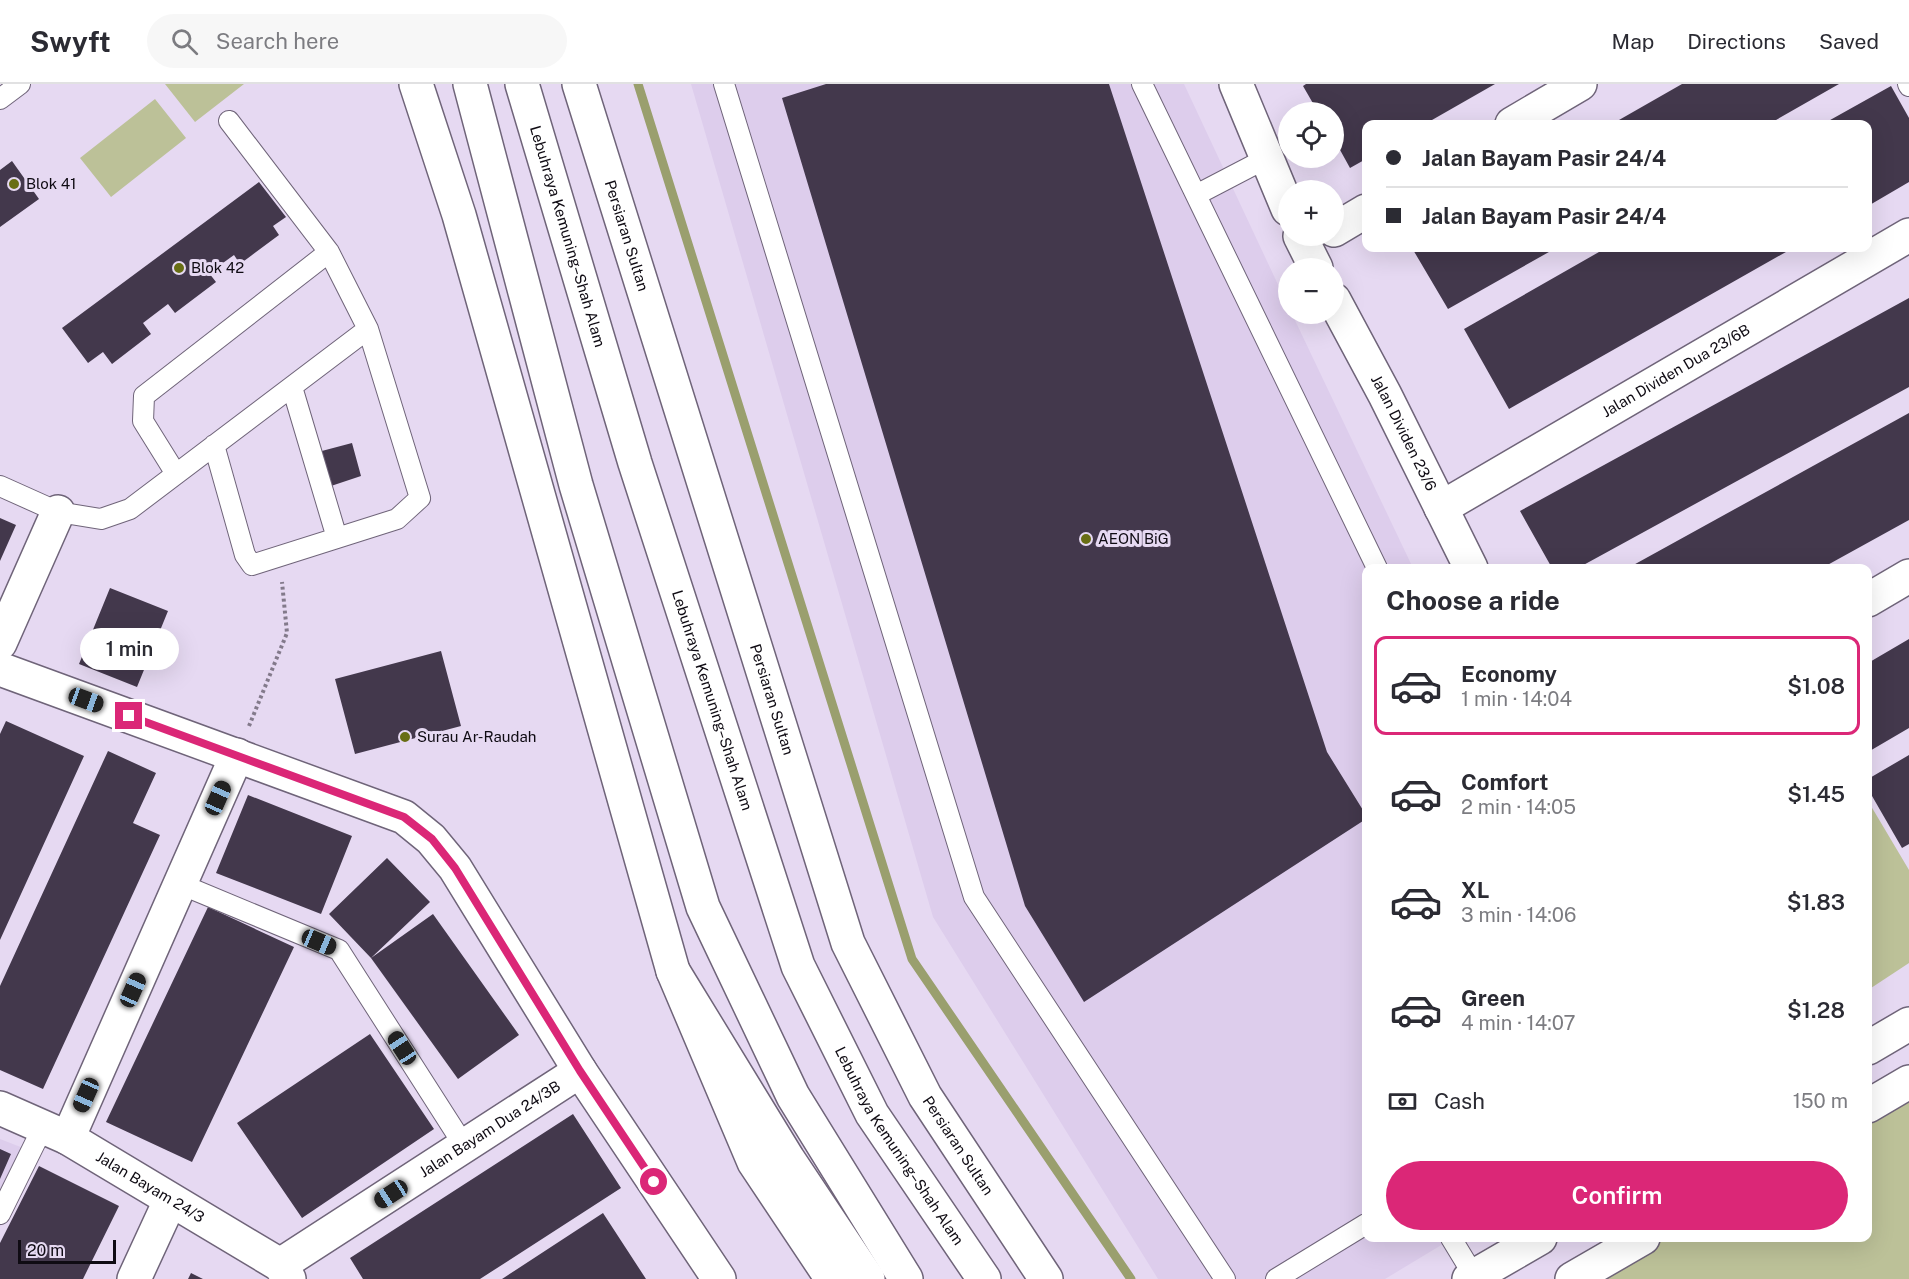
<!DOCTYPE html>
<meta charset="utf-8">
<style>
:root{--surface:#fff;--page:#f7f7f7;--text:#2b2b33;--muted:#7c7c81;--line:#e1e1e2;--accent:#db2777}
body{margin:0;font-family:"Public Sans",sans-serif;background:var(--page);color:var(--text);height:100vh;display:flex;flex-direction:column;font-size:22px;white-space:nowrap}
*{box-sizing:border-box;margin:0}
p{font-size:20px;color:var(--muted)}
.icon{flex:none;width:33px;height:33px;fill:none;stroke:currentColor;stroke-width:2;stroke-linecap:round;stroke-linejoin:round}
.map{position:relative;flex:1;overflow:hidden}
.details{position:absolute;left:1362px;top:480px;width:510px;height:678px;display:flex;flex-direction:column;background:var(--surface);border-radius:12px;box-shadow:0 6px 24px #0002}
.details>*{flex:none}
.top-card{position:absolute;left:1362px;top:36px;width:510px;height:132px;border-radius:12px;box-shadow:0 6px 24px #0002;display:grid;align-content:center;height:132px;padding:0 24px;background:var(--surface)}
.tools{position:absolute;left:1278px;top:18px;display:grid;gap:12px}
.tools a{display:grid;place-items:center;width:66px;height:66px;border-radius:50%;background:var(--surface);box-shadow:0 6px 24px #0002;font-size:30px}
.scale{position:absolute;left:18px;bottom:15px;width:98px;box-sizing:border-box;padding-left:6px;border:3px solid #0f0b13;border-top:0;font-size:16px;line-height:21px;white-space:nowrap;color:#0f0b13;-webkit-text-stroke:4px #e6d9f2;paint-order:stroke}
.end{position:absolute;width:27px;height:27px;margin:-14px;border:8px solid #db2777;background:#fff;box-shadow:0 0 0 3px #fff}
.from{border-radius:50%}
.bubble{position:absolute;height:42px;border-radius:21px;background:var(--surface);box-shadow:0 6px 24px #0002;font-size:20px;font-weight:600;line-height:42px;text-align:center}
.car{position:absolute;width:18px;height:36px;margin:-18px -9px;border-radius:8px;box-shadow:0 0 4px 2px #0007;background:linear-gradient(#222 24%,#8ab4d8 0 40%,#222 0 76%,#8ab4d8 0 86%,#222 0)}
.top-card b{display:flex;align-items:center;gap:21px;height:57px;font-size:22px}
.top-card b+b{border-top:2px solid var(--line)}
.top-card i{width:15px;height:15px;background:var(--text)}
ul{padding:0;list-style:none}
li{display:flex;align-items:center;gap:18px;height:99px;margin:0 12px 9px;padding:0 12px;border:3px solid transparent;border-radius:12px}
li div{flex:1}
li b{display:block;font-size:22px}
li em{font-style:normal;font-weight:600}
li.on{border-color:var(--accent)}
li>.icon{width:54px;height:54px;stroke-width:1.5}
h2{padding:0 24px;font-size:27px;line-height:72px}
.pay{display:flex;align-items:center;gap:15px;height:66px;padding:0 24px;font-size:22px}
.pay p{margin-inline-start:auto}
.primary-button{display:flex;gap:12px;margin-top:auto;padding:12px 24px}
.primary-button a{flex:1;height:69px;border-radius:36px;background:var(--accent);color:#fff;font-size:24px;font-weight:600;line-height:69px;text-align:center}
header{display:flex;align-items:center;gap:36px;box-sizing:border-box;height:84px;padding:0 30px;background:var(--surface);border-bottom:2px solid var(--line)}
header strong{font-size:28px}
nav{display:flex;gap:33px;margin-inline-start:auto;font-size:21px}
.search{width:420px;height:54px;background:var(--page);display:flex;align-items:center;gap:15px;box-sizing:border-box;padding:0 21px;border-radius:33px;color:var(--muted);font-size:22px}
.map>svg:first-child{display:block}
.built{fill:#ddcdec}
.green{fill:#bcc198}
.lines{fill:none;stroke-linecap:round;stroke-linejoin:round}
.stream{stroke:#9a9f6e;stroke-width:9}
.building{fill:#43384c}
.lane-casing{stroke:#6f6479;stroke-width:22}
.street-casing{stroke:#6f6479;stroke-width:36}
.secondary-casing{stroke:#6f6479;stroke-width:36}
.primary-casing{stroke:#6f6479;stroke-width:36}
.highway-casing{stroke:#6f6479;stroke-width:36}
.path{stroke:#837a8b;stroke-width:4;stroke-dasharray:3 3;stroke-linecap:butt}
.lane{stroke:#fff;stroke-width:20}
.street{stroke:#fff;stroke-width:33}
.secondary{stroke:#fff;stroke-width:33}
.primary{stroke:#fff;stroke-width:33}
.highway{stroke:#fff;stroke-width:33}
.route{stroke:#db2777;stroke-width:8}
.poi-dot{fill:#686e14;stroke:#e6d9f2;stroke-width:2}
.labels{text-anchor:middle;stroke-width:6;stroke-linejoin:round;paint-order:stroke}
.poi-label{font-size:15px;fill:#0f0b13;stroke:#e6d9f2;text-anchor:start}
.street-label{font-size:15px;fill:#0f0b13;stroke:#e6d9f2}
</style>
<header>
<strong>Swyft</strong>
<div class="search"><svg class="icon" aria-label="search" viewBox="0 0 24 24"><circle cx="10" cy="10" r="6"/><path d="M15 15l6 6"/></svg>Search here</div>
<nav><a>Map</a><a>Directions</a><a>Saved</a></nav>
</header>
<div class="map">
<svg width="1909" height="1195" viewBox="0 0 1909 1195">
<rect width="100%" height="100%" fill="#e6d9f2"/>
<path class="built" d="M 691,0 L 1184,0 L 1288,222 L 1288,230 L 1292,230 L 1413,484 L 1366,484 L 1366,1154 L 1453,1154 L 1385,1195 L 1158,1195 L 933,833 Z
M 0,1055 L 36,1069 L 0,1143 Z"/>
<path class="green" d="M 165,0 L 244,0 L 195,38 Z
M 155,15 L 186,54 L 111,113 L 80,74 Z
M 1868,717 L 1909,786 L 1909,879 L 1868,906 Z
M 1909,1013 L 1909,1195 L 1562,1195 L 1641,1154 L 1868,1154 L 1868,1035 Z"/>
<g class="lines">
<path class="stream" d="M 638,0 L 912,875 L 1131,1195"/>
</g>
<path class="building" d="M 826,0 L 1109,0 L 1327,668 L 1366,731 L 1366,735 L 1084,918 L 1025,822 L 782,14 Z
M 1306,0 L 1495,0 L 1425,40 L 1366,40 L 1366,75 L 1350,84 L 1334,55 L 1334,28 L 1318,28 L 1303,2 Z
M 1682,0 L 1839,0 L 1769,40 L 1612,40 Z
M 1891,2 L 1909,34 L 1909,98 L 1868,122 L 1868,40 L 1823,40 Z
M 12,77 L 39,115 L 0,143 L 0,86 Z
M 259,98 L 286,133 L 273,142 L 279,151 L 240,180 L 234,171 L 209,189 L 216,198 L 175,229 L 168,220 L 143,239 L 151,250 L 112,280 L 103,268 L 88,279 L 62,244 Z
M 1412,164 L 1556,164 L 1448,225 Z
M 1606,164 L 1793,164 L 1509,325 L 1464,245 Z
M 1909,214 L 1909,303 L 1578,484 L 1552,484 L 1520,427 Z
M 1909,329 L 1909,436 L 1822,484 L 1628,484 Z
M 352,359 L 361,392 L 328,403 L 318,368 Z
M 0,434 L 16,441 L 0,477 Z
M 110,504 L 168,527 L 137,603 L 79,580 Z
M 1909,555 L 1909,644 L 1868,668 L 1868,579 Z
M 441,567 L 461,642 L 355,670 L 335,595 Z
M 6,637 L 84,672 L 0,856 L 0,650 Z
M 108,667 L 156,689 L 133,739 L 160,751 L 43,1005 L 0,986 L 0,902 Z
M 1909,671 L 1909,760 L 1902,764 L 1868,705 L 1868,695 Z
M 248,711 L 352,752 L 321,830 L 216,789 Z
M 387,774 L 430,818 L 371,874 L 433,830 L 519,951 L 458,995 L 371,874 L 329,830 Z
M 208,823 L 294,863 L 192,1078 L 106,1038 Z
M 370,950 L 434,1045 L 302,1134 L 237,1039 Z
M 573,1030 L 621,1104 L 480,1195 L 363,1195 L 350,1174 Z
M 0,1065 L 11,1070 L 0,1095 Z
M 39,1082 L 119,1122 L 83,1195 L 0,1195 L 0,1159 Z
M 603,1129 L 646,1195 L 502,1195 L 554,1161 Z
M 191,1189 L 203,1195 L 188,1195 Z"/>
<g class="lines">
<defs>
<path id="lane" d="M 724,0 L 974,813 L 1225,1195
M 1142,0 L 1377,484
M 1908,0 L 1909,2
M 0,15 L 20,0
M 229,37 L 329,168
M 1196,111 L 1267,74
M 292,303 L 337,454
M 176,390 L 143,337 L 144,312 L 329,168 L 368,245 L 420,414 L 397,435 L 252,481 L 245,471 L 214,361
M 0,402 L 58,428 L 101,435 L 130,425 L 368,245
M 180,800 L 339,866 L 465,1063
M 0,1130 L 43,1043
M 1451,1154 L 1474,1192
M 1276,1195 L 1366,1140"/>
<g id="street">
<path d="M 1512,40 L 1580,0"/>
<path d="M 1334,146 L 1366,127"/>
<path id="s1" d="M 1441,424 L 1909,151"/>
<path d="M 1868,516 L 1909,492"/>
<path d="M 0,559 L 58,428"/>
<path d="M 0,585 L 404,733 L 431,755 L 455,784 L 580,987 L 719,1195"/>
<path id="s2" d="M 0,1024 L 68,1054 L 280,1181 L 289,1195"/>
<path d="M 68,1054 L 237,671"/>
<path id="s3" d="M 280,1181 L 580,987"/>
<path d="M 134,1195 L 170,1117"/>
</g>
<g id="secondary">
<path d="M 1236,0 L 1288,125"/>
<path d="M 1300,152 L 1316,184"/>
<path id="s4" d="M 1334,216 L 1385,311 L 1471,484"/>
<path d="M 1868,964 L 1909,940"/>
<path d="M 1868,1022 L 1909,998"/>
<path d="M 1469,1195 L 1540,1154"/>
<path d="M 1572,1195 L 1643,1154"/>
</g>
<g id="primary">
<path d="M 416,0 L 459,131 L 673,887 L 754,1078 L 832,1195"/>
<path id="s5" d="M 579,0 L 848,859 L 925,1012 L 1046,1195"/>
</g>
<g id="highway">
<path d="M 470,0 L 576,401 L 703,823 L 793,1012 L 906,1195"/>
<path id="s6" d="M 522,0 L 635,379 L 798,882 L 872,1030 L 984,1195"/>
<path d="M 673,887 L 788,1075 L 868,1195"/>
</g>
</defs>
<use href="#lane" class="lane-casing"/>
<use href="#street" class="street-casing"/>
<use href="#secondary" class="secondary-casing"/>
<use href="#primary" class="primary-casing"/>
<use href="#highway" class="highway-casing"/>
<path class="path" d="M 249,642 L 287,549 L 282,498"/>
<use href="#lane" class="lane"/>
<use href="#street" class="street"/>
<use href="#secondary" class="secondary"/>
<use href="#primary" class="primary"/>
<use href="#highway" class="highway"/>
</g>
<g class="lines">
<path class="route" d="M 129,632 L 404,733 L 432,755 L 455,784 L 580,987 L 654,1098"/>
</g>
<g class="poi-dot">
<circle cx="14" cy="100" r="6"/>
<circle cx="179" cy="184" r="6"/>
<circle cx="1086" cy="455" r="6"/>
<circle cx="405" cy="653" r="6"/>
</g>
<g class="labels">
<g class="poi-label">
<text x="26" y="105">Blok 41</text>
<text x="191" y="189">Blok 42</text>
<text x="1098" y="460">AEON BiG</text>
<text x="417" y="658">Surau Ar-Raudah</text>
</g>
<g class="street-label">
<text dy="5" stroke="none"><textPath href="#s6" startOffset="159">Lebuhraya Kemuning–Shah Alam</textPath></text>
<text dy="5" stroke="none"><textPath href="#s5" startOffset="159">Persiaran Sultan</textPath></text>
<text dy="5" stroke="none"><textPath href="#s1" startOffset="272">Jalan Dividen Dua 23/6B</textPath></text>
<text dy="5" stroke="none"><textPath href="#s4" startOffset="150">Jalan Dividen 23/6</textPath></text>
<text dy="5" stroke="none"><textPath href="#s6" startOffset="645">Lebuhraya Kemuning–Shah Alam</textPath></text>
<text dy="5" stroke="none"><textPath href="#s5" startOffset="645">Persiaran Sultan</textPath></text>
<text dy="5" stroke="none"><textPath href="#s3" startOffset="250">Jalan Bayam Dua 24/3B</textPath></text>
<text dy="5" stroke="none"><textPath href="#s6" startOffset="1131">Lebuhraya Kemuning–Shah Alam</textPath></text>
<text dy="5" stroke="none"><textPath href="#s5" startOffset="1131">Persiaran Sultan</textPath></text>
<text dy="5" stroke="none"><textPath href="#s2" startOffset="170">Jalan Bayam 24/3</textPath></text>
</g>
</g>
</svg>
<div class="tools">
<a><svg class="icon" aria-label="locate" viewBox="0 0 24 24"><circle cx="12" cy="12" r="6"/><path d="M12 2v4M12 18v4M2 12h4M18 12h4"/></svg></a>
<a>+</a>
<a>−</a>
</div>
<div class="scale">20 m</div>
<i class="end from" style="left:654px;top:1098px"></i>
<i class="end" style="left:129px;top:632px"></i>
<div class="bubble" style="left:80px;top:544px;width:99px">1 min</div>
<i class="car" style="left:86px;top:616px;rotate:110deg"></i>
<i class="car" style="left:218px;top:714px;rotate:24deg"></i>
<i class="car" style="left:319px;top:858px;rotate:113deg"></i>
<i class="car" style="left:133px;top:906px;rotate:24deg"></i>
<i class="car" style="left:402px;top:964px;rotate:327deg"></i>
<i class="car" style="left:86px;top:1011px;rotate:204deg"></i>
<i class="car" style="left:391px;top:1110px;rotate:237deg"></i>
<div class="top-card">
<b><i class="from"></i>Jalan Bayam Pasir 24/4</b>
<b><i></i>Jalan Bayam Pasir 24/4</b>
</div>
<section class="details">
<h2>Choose a ride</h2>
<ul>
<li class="on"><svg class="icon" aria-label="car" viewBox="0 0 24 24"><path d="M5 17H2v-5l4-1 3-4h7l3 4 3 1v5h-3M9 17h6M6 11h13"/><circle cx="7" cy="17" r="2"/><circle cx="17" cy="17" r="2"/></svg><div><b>Economy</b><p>1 min · 14:04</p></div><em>$1.08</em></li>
<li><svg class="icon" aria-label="car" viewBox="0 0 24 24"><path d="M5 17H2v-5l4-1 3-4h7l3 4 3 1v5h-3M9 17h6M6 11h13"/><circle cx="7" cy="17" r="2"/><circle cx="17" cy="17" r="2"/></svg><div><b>Comfort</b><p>2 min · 14:05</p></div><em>$1.45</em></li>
<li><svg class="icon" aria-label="car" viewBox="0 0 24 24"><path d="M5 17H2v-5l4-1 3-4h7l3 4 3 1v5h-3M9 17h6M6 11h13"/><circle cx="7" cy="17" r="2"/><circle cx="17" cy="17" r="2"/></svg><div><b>XL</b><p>3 min · 14:06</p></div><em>$1.83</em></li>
<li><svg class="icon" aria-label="car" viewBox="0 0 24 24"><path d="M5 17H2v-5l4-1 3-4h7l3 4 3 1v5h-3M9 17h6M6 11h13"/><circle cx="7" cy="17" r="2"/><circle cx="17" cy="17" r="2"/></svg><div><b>Green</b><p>4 min · 14:07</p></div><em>$1.28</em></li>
</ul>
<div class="pay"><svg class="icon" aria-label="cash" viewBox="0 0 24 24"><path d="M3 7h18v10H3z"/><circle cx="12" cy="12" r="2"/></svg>Cash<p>150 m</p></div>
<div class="primary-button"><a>Confirm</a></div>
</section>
</div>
